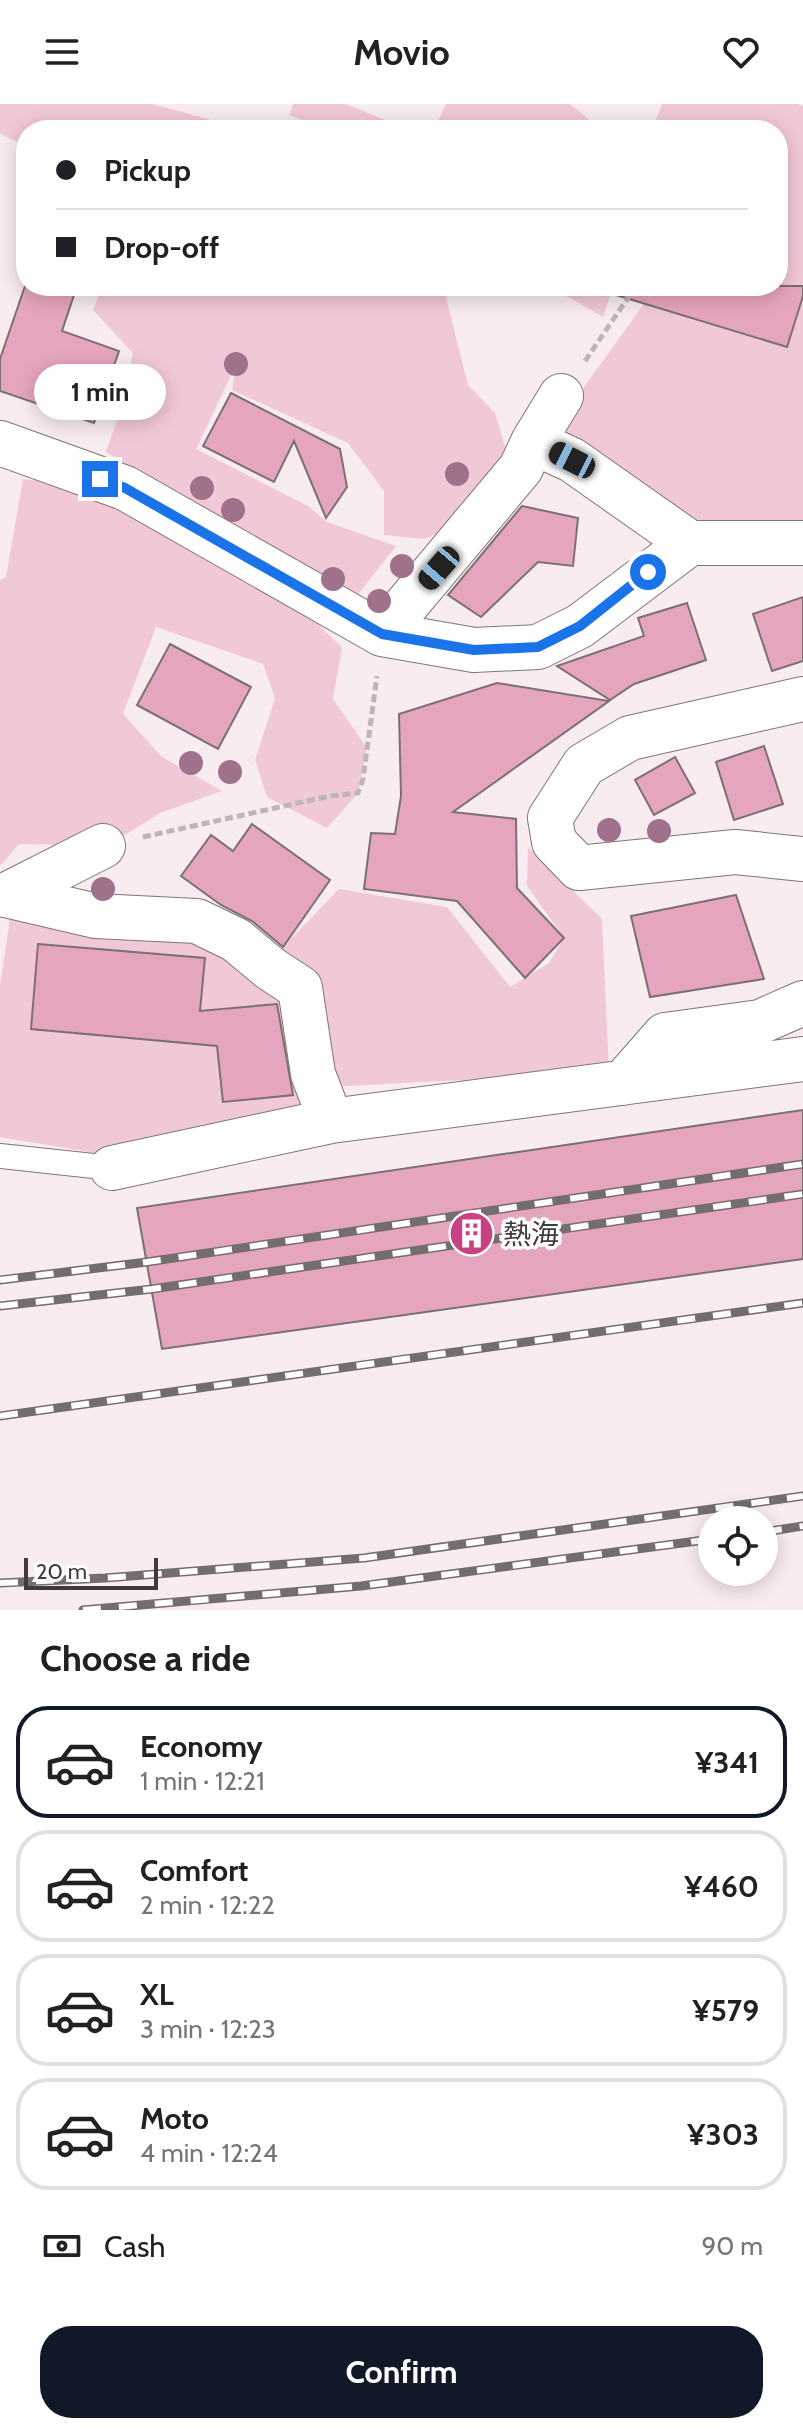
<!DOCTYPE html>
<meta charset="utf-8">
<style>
:root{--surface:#fff;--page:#f6f6f6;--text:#202124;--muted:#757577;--line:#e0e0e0;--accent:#111827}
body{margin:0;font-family:Cabin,"Noto Sans JP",sans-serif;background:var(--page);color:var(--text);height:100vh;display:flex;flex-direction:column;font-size:30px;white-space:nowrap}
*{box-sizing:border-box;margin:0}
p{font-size:26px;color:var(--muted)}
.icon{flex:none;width:44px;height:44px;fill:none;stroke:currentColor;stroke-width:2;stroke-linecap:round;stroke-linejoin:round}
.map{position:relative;height:1506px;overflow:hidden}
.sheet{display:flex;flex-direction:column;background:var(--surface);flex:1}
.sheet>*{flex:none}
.guide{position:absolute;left:16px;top:16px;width:772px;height:176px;border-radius:32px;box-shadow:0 4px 20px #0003;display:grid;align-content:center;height:176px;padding:0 40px;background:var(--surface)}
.tools{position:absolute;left:698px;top:1402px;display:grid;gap:16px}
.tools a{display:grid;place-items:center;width:80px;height:80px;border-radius:50%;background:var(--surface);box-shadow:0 4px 20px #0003;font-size:40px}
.scale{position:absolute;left:24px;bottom:20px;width:134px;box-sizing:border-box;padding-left:8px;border:4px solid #3f3a3c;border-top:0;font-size:22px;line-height:28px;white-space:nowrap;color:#3f3a3c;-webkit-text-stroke:6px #fffdfd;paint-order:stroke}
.end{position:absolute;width:36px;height:36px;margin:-18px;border:10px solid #1a73e8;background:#fff;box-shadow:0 0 0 4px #fff}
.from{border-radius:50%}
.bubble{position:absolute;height:56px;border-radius:28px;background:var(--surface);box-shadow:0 4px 20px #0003;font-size:26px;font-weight:800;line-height:56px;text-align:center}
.car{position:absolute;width:24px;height:48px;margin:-24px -12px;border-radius:10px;box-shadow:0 0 6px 2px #0007;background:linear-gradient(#222 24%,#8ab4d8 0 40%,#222 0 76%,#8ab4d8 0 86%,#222 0)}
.guide b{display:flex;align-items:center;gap:28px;height:76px;font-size:30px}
.guide b+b{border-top:2px solid var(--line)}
.guide i{width:20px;height:20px;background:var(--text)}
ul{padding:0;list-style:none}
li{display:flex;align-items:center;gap:24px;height:112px;margin:0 16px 12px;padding:0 24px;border:4px solid var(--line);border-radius:32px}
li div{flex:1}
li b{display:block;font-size:30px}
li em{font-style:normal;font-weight:800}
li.active{border-color:var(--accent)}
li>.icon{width:72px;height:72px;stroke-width:1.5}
h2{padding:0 40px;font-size:36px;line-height:96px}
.pay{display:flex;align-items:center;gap:20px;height:88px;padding:0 40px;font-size:30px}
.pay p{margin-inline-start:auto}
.action{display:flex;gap:16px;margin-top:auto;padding:16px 40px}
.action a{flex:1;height:92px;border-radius:32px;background:var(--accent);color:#fff;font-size:32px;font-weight:800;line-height:92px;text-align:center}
header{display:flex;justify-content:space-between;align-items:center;height:104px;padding:0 40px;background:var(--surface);font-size:36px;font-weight:800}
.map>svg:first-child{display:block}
.green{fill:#f1c8d7}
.building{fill:#e6a5be;stroke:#7b7074;stroke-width:2}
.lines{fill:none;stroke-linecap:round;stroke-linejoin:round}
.lane-casing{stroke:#7f7578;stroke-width:26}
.street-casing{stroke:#7f7578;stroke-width:46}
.path{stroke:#bfb4b8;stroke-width:5;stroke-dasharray:8 4;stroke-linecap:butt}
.lane{stroke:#fff;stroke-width:24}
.street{stroke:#fff;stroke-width:44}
.rail-casing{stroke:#746d6f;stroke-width:9}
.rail{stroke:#fffdfd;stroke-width:6;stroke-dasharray:18;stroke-linecap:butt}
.tree{fill:#a0718a}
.route{stroke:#1a73e8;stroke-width:10}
.labels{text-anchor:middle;stroke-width:7;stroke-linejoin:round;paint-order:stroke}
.poi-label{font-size:28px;fill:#3f3a3c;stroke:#fffdfd;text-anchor:start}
</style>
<header><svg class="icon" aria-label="menu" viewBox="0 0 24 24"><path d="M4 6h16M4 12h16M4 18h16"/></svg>Movio<svg class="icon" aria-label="heart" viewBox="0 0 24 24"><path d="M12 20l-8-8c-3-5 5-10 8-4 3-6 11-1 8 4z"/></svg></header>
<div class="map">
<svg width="803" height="1506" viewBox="0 0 803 1506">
<rect width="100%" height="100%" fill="#f9ecf1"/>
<path class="green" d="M 0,0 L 153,0 L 225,20 L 236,26 L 26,26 L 26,42 L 0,30 Z
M 293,0 L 346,0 L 410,26 L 327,26 L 289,11 Z
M 446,0 L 570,0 L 602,26 L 434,26 Z
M 662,0 L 798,0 L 803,2 L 803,428 L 725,425 L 691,415 L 542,341 L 657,182 L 778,182 L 778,26 L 652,26 Z
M 103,182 L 438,182 L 444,186 L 468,281 L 495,309 L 506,346 L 459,421 L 424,435 L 384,431 L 384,387 L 348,339 L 232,286 L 236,261 L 196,345 L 308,402 L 327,418 L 396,442 L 350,501 L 106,348 L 124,297 L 133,249 L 93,206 Z
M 549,182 L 613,182 L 603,213 Z
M 23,375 L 66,380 L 145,409 L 305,507 L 342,544 L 333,595 L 367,644 L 358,689 L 327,724 L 267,693 L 255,656 L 275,594 L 263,560 L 156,523 L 123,610 L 162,653 L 222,687 L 160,709 L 120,734 L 69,741 L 19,740 L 0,762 L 0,476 L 6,473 Z
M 528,743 L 602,815 L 609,968 L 330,983 L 312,883 L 282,844 L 339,785 L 447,803 L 510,883 L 549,859 L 564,834 L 527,782 Z
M 12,801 L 197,817 L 300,884 L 325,1002 L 107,1051 L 0,1033 L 0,882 Z"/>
<path class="building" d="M 25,182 L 77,182 L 62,227 L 119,247 L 94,319 L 0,287 L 0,255 Z
M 617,182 L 803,182 L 803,192 L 787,243 L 616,191 Z
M 231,289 L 340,345 L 347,383 L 326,414 L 294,337 L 274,378 L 203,342 Z
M 522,402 L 578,414 L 573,462 L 538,458 L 481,513 L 448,491 Z
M 803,493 L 803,557 L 772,567 L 753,510 Z
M 687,499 L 706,556 L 634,580 L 610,596 L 557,562 L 644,532 L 638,514 Z
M 170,540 L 251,583 L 218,645 L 137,601 Z
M 497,579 L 609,597 L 453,708 L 516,715 L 517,784 L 564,834 L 525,874 L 457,797 L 364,785 L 371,729 L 395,730 L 401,692 L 399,610 Z
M 764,642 L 783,700 L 734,716 L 716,658 Z
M 675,653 L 695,689 L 654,711 L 635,676 Z
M 252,720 L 330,776 L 283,843 L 252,817 L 221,801 L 181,772 L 211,731 L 233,747 Z
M 736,791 L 764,875 L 650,893 L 631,812 Z
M 38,840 L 205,854 L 200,907 L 277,900 L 293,991 L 223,998 L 217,942 L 31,925 Z
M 803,1006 L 803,1155 L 162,1245 L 137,1104 Z"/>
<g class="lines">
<defs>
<path id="lane" d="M 0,1052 L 112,1064"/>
<path id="street" d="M 561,292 L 533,338 L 572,356 L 690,439 L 803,439
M 0,339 L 125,384 L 382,530 L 474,546 L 538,543 L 580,522 L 690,439
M 382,530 L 521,364 L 533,338
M 803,595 L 630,634 L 584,661 L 550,714 L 554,738 L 579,764 L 735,748 L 803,755
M 103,742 L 6,791 L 96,812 L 197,817 L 236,836 L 271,865 L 300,884 L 313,970 L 331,1017
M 623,979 L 665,931 L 760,918 L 803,899
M 112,1064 L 331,1017 L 803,955"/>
</defs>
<use href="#lane" class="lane-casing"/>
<use href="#street" class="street-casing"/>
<path class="path" d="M 585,257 L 636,182
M 143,733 L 330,692 L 358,689 L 363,675 L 377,572"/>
<use href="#lane" class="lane"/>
<use href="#street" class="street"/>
<defs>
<path id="rail" d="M 0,1176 L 147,1158 L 803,1060
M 0,1202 L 152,1185 L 803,1090
M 0,1312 L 803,1199
M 764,1428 L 803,1422
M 0,1479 L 105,1474 L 364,1454 L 803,1392
M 83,1506 L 361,1482 L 712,1435"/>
</defs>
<use href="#rail" class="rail-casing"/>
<use href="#rail" class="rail"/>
</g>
<g class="tree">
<circle cx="236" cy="260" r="12"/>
<circle cx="457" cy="370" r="12"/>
<circle cx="202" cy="384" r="12"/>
<circle cx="233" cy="406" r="12"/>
<circle cx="402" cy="462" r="12"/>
<circle cx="333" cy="475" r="12"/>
<circle cx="379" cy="497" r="12"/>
<circle cx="191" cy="659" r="12"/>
<circle cx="230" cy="668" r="12"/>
<circle cx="609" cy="726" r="12"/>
<circle cx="659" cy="727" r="12"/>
<circle cx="103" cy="785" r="12"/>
</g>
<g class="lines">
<path class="route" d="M 100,375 L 125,384 L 382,530 L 474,546 L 538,543 L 580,522 L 648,468"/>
</g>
<defs>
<symbol id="building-disc" viewBox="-11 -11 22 22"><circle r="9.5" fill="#c74183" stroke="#fffdfd"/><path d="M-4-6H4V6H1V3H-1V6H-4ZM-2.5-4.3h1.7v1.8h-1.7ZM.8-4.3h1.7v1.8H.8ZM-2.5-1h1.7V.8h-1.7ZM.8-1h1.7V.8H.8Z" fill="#fff"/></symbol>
</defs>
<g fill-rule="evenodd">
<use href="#building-disc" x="446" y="1104" width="51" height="51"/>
</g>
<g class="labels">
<g class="poi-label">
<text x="503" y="1140">熱海</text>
</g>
</g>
</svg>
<div class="tools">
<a><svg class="icon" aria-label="locate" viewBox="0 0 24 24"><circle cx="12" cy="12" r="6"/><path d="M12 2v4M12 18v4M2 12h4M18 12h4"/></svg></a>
</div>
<div class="scale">20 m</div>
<i class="end from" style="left:648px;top:468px"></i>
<i class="end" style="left:100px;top:375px"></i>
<div class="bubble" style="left:34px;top:260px;width:132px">1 min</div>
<i class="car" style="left:572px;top:356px;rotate:297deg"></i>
<i class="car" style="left:439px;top:464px;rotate:221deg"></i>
<div class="guide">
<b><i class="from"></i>Pickup</b>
<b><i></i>Drop-off</b>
</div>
</div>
<section class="sheet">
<h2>Choose a ride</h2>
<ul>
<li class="active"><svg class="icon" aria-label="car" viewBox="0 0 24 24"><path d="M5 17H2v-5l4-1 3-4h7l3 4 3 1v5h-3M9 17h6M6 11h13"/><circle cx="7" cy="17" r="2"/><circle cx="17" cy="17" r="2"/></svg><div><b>Economy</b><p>1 min · 12:21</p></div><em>¥341</em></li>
<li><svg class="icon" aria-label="car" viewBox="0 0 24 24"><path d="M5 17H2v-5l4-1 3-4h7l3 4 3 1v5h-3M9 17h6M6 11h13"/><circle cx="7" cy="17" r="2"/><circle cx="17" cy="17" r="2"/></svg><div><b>Comfort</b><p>2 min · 12:22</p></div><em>¥460</em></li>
<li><svg class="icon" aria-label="car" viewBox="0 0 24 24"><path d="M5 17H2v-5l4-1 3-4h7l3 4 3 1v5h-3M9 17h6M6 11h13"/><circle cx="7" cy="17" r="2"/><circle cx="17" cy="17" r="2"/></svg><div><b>XL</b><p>3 min · 12:23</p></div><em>¥579</em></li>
<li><svg class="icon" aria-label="car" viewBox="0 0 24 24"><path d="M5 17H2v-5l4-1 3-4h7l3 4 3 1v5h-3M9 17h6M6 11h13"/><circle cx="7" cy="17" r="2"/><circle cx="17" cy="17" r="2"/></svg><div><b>Moto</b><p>4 min · 12:24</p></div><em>¥303</em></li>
</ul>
<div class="pay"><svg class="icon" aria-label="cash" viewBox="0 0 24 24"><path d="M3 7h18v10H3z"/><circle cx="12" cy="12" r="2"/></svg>Cash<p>90 m</p></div>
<div class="action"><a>Confirm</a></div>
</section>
